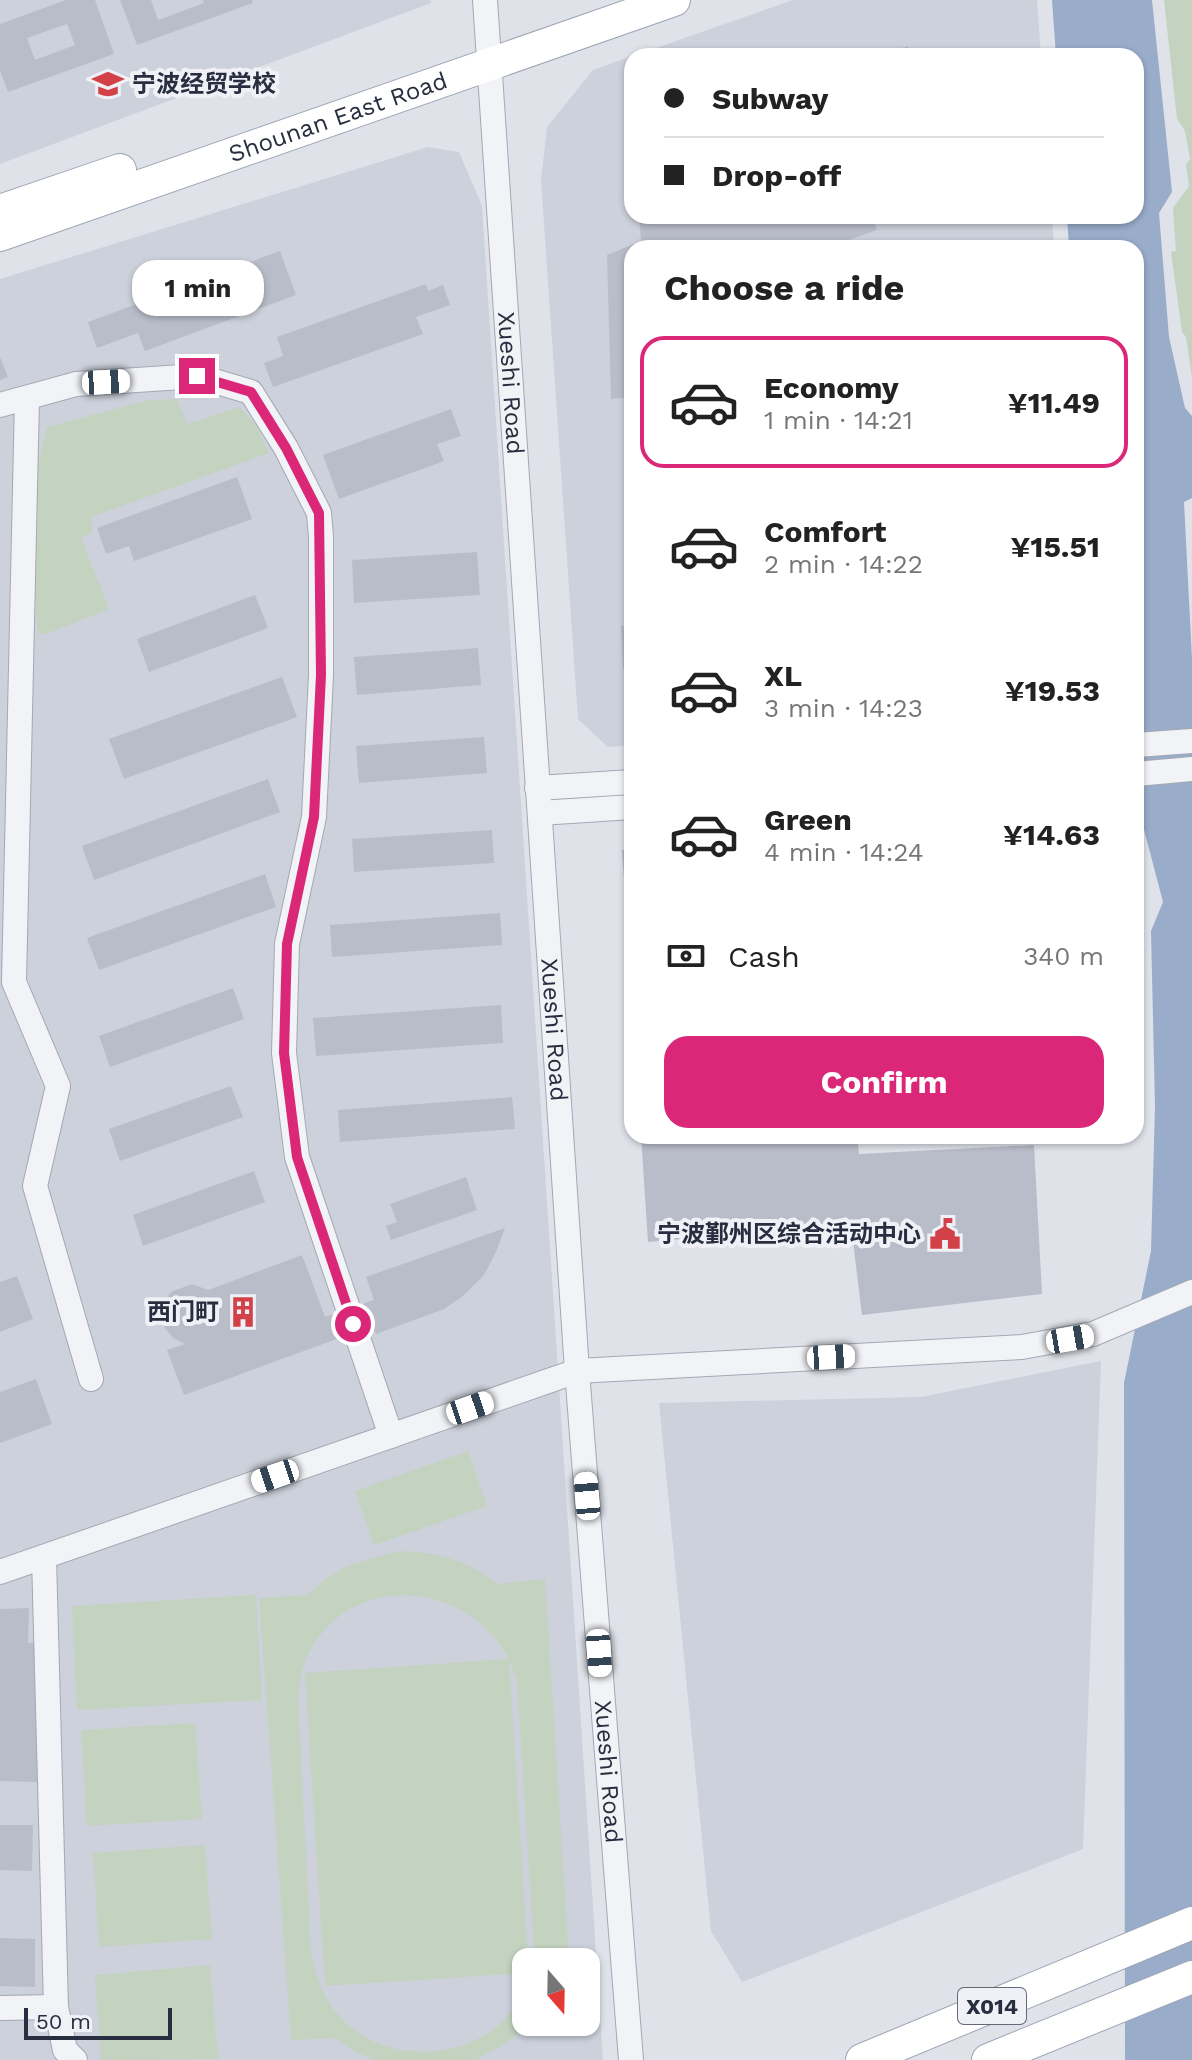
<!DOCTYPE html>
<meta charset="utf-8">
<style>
:root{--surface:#fff;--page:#f2f2f2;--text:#222;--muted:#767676;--line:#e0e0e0;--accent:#db2777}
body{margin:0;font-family:"Work Sans","Noto Sans SC",sans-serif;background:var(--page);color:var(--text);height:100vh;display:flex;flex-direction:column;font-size:30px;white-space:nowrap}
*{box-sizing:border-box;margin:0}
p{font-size:26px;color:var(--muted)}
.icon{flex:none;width:44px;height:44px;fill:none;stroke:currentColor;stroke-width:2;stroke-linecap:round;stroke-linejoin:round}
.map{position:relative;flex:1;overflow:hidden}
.side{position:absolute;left:624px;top:240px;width:520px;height:904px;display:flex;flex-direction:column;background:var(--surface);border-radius:24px;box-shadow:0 2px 6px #0004}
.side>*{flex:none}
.top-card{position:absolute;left:624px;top:48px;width:520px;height:176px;border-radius:24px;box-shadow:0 2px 6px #0004;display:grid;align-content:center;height:176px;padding:0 40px;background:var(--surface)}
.needle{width:52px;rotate:160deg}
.tools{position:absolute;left:512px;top:1948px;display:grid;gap:16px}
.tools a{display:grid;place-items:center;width:88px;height:88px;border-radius:16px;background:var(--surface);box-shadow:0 2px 6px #0004;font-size:40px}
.scale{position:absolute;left:24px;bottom:20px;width:148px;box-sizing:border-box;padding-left:8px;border:4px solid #282e40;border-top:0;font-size:22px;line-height:28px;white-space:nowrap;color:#282e40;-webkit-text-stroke:6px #eff1f6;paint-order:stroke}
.end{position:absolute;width:36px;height:36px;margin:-18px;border:10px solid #db2777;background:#fff;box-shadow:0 0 0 4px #fff}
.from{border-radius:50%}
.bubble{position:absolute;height:56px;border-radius:24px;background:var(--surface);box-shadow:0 2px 6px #0004;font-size:26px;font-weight:700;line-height:56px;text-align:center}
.car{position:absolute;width:24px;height:48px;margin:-24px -12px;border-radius:10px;box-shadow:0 0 6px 2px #0007;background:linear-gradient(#fff 24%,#345 0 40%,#fff 0 76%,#345 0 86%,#fff 0)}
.top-card b{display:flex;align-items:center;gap:28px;height:76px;font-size:30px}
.top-card b+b{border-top:2px solid var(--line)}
.top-card i{width:20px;height:20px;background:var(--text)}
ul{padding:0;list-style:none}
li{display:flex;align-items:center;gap:24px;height:132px;margin:0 16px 12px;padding:0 24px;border:4px solid transparent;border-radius:24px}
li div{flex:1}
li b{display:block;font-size:30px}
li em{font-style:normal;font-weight:700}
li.current{border-color:var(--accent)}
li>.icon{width:72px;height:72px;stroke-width:1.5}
h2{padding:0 40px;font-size:36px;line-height:96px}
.pay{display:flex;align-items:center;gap:20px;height:88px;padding:0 40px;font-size:30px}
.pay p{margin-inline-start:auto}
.primary-button{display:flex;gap:16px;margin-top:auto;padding:16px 40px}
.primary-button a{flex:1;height:92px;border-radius:24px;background:var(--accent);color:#fff;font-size:32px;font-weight:700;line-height:92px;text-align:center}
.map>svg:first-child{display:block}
.built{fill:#cdd1db;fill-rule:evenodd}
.green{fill:#c3d3c0}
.water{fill:#99acca}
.building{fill:#b9bdc9;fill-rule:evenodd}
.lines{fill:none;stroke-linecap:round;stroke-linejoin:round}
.minor-casing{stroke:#a4a8b3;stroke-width:26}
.major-casing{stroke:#9ea5b5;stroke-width:34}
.minor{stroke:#f2f3f7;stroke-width:24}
.major{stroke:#fff;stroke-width:32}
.route{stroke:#db2777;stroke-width:10}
.labels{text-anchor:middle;stroke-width:8;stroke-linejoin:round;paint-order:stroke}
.shield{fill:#eff1f6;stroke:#646877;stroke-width:2}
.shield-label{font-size:22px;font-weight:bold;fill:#282e40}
.poi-label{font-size:24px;font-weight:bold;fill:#282e40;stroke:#eff1f6;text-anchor:end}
.street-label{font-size:24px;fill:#282e40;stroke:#eff1f6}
</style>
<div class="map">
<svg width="1192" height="2060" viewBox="0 0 1192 2060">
<rect width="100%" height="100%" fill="#dfe2e9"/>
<path class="built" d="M 0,0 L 430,0 L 431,3 L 0,164 Z
M 793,0 L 1037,0 L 1041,56 L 633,56 Z
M 632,56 L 632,216 L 1052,216 L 1054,248 L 632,248 L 632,745 L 608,747 L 578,719 L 541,180 L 547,127 L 593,70 Z
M 428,147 L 459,152 L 482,206 L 603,2060 L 0,2060 L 0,279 ZM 526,1962 L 586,1962 L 586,2022 L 526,2022 Z
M 1101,1361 L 1083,1849 L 742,1982 L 711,1931 L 659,1403 L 921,1397 Z"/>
<path class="green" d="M 1164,0 L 1192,0 L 1192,377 L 1186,337 L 1182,332 L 1171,252 L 1176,251 L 1173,208 L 1189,186 L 1186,165 L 1190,159 L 1185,131 L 1177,119 Z
M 177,399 L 187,424 L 240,407 L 257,427 L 269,453 L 91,517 L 93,532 L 81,538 L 109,609 L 43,635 L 37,629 L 33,538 L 36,472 L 47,427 L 149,400 Z
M 468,1451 L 487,1506 L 374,1545 L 355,1491 Z
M 397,1551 C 435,1552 467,1559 497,1584 L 545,1579 L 569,1962 L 535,1962 L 517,1680 L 509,1660 L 528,1962 L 526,1973 L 325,1986 L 305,1673 L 509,1659 C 464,1574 336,1571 303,1668 C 300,1677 300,1689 298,1698 L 311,1954 C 317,1980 327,2006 347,2024 C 386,2060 452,2060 494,2029 C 506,2019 517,2005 526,1992 L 526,2022 L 573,2022 L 527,2026 L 506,2043 L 476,2060 L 374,2060 L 352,2050 L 336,2038 L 291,2040 L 259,1598 L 307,1595 L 326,1579 L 347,1566 Z
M 256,1595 L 262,1700 L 77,1710 L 72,1606 Z
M 195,1723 L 202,1819 L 87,1826 L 81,1730 Z
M 205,1845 L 212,1939 L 99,1947 L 93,1853 Z
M 210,1965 L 218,2059 L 101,2060 L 95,1975 Z"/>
<path class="water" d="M 1052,0 L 1152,0 L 1172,192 L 1159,213 L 1169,337 L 1185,408 L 1192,416 L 1192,498 L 1184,502 L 1192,659 L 1192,2060 L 1125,2060 L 1124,1383 L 1151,1251 L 1155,1106 L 1151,931 L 1163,902 L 1136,799 L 1136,248 L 1069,248 L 1067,216 L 1136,216 L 1136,56 L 1056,56 Z"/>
<path class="building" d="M 66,0 L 95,0 L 114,54 L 8,92 L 0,70 L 0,24 ZM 67,24 L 75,45 L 35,60 L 27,38 Z
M 120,0 L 151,0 L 158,20 L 204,3 L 203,0 L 252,0 L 253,3 L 137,45 Z
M 908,46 L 909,56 L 881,56 Z
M 639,216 L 872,216 L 877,230 L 827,248 L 632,248 L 632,397 L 611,399 L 607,255 L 641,241 Z
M 280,251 L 296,295 L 145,351 L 138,333 L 97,348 L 88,322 Z
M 426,284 L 428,291 L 443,285 L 450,305 L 416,317 L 423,334 L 273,387 L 264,363 L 283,356 L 277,337 Z
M 0,357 L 8,377 L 0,380 Z
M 451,409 L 461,436 L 437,444 L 444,461 L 339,499 L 323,455 Z
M 237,477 L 252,519 L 134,561 L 129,546 L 106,554 L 97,528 Z
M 477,552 L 480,595 L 354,603 L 352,560 Z
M 255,595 L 268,628 L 149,672 L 137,639 Z
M 632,625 L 632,676 L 623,669 L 621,626 Z
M 478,648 L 481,685 L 357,695 L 354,657 Z
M 282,677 L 297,717 L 124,779 L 109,739 Z
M 484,737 L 487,773 L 359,783 L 356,746 Z
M 268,779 L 280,812 L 94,880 L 82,846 Z
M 492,830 L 494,863 L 354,872 L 352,839 Z
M 632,849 L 632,966 L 630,966 L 622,850 Z
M 265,874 L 276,907 L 99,970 L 87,938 Z
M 500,913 L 502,945 L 332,957 L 330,925 Z
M 233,988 L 244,1019 L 110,1067 L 99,1036 Z
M 501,1005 L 503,1043 L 316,1056 L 313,1018 Z
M 231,1086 L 243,1117 L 120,1161 L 109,1129 Z
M 512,1097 L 515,1129 L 340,1142 L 338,1110 Z
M 641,1136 L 857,1136 L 859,1154 L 1034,1145 L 1042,1294 L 862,1315 L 851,1225 L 648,1242 Z
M 254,1171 L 265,1202 L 143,1246 L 133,1215 Z
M 466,1177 L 477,1210 L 391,1240 L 386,1226 L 397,1222 L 390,1204 Z
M 505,1228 L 496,1252 L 484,1275 L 463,1296 L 444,1309 L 376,1334 L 372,1326 L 184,1395 L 167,1350 L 185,1344 L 173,1338 L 165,1328 L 161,1316 L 163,1303 L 171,1292 L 192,1284 L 208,1290 L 302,1255 L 325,1317 L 374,1300 L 366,1277 Z
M 17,1276 L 33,1319 L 0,1332 L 0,1282 Z
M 36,1379 L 52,1424 L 0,1443 L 0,1392 Z
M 29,1608 L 28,1643 L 40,1642 L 38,1782 L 0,1781 L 0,1609 Z
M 0,1825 L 33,1825 L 32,1871 L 0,1870 Z
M 0,1938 L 35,1939 L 35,1987 L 0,1986 Z"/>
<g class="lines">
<defs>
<g id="minor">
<path id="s1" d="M 485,0 L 577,1371 L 631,2060"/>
<path d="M 27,398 L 14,982 L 58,1086 L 35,1186 L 91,1379"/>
<path d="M 0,405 L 76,384 L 197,376 L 251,392 L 286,448 L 319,513 L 321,537 L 321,675 L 314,817 L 287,944 L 284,1053 L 297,1157 L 391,1436"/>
<path d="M 1136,745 L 1192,741"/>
<path d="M 1136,774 L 1192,769"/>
<path d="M 537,788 L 632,782"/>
<path d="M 540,813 L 632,807"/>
<path d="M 44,1557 L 56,2007 L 65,2050 L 75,2060"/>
<path d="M 0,1572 L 577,1371 L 1022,1347 L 1093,1334 L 1192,1292"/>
<path d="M 0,2008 L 56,2007"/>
</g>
<g id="major">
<path d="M 0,211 L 120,170"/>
<path id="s2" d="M 0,235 L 674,0"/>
<path d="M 862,2060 L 1192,1923"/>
<path d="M 988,2060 L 1192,1977"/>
</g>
</defs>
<use href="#minor" class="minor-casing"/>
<use href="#major" class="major-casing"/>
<use href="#minor" class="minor"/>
<use href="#major" class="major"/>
</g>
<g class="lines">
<path class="route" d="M 197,376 L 251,392 L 286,448 L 319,513 L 321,675 L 314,817 L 287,944 L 284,1053 L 297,1157 L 353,1324"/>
</g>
<defs>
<symbol id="school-bare" viewBox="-9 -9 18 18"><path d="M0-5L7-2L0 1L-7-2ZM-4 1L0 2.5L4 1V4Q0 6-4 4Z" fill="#d14147" stroke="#eff1f6" stroke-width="2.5" paint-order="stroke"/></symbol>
<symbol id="civic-bare" viewBox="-9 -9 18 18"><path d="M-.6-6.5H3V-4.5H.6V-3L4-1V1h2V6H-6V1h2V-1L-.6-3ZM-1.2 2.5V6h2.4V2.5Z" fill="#d14147" stroke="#eff1f6" stroke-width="2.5" paint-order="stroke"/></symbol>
<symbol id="building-bare" viewBox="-9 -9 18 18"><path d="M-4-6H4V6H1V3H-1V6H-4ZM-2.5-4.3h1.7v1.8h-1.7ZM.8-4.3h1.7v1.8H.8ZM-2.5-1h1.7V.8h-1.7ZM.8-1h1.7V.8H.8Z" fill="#d14147" stroke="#eff1f6" stroke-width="2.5" paint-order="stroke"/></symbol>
</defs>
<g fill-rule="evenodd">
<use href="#school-bare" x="86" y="62" width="44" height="44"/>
<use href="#civic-bare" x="923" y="1212" width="44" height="44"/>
<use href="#building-bare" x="221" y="1290" width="44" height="44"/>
</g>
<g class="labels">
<rect class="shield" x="958" y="1988" width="68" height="36" rx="6"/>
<g class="shield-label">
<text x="992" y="2014">X014</text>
</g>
<g class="poi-label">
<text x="132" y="92" text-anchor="start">宁波经贸学校</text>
<text x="921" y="1242">宁波鄞州区综合活动中心</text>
<text x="219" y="1320">西门町</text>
</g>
<g class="street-label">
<text dy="8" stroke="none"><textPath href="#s2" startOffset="358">Shounan East Road</textPath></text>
<text dy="8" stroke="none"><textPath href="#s1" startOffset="384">Xueshi Road</textPath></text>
<text dy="8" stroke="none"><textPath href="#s1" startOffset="1032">Xueshi Road</textPath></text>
<text dy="8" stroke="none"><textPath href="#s1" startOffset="1776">Xueshi Road</textPath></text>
</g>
</g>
</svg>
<div class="tools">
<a><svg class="needle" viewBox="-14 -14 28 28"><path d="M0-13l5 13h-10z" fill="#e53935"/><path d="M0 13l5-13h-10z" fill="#767676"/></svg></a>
</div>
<div class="scale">50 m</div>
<i class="end from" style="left:353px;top:1324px"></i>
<i class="end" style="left:197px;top:376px"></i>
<div class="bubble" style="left:132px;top:260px;width:132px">1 min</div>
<i class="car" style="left:106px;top:382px;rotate:87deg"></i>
<i class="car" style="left:1070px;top:1339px;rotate:80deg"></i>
<i class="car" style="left:831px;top:1357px;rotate:87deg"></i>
<i class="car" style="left:470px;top:1408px;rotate:71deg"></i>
<i class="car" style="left:275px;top:1476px;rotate:251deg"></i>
<i class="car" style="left:587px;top:1496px;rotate:355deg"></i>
<i class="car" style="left:599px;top:1653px;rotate:176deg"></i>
<div class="top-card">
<b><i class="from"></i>Subway</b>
<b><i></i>Drop-off</b>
</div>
<section class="side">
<h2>Choose a ride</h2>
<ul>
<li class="current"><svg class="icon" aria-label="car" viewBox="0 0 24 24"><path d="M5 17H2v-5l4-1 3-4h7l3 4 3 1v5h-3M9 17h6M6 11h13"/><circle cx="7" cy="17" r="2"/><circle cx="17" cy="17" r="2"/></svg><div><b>Economy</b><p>1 min · 14:21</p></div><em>¥11.49</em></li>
<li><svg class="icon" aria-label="car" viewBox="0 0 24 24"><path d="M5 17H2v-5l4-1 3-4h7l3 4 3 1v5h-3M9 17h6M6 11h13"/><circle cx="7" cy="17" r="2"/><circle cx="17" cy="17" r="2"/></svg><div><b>Comfort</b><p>2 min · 14:22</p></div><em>¥15.51</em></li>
<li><svg class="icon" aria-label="car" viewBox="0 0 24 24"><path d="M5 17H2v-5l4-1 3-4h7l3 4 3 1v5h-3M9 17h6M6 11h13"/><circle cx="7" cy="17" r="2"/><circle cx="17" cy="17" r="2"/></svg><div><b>XL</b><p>3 min · 14:23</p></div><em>¥19.53</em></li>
<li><svg class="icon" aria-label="car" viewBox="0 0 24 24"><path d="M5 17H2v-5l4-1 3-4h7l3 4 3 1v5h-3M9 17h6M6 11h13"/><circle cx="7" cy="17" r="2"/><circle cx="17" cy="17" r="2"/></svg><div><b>Green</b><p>4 min · 14:24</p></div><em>¥14.63</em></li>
</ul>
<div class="pay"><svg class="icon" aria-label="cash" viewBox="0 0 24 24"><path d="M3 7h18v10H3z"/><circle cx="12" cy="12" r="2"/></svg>Cash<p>340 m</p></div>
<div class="primary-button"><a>Confirm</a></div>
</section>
</div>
